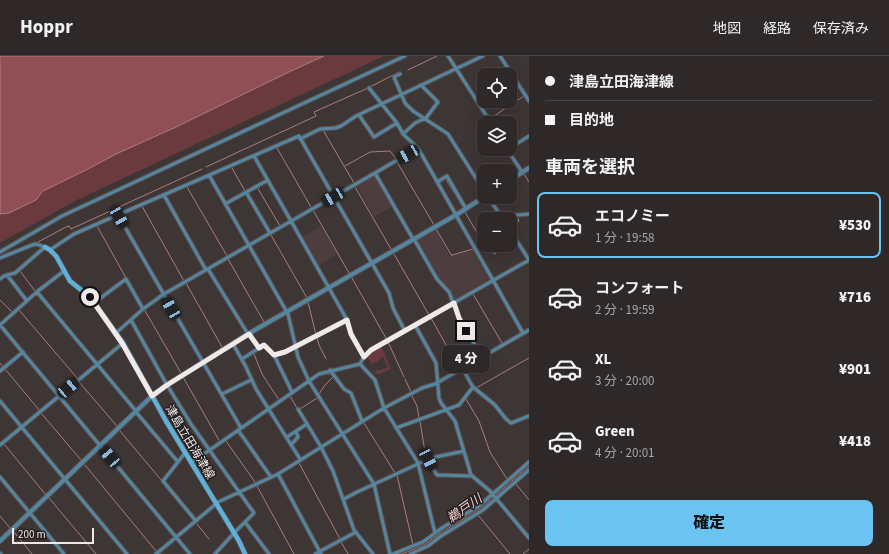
<!DOCTYPE html>
<html lang="ja">
<meta charset="utf-8">
<style>
:root{--surface:#2e2828;--page:#363030;--text:#f1f3f6;--muted:#a7a6a8;--line:#494445;--accent:#6ac3f1}
body{margin:0;font-family:"Source Sans 3","Noto Sans JP",sans-serif;background:var(--page);color:var(--text);height:100vh;display:flex;flex-direction:column;font-size:15px;white-space:nowrap}
*{box-sizing:border-box;margin:0}
p{font-size:13px;color:var(--muted)}
.icon{flex:none;width:22px;height:22px;fill:none;stroke:currentColor;stroke-width:2;stroke-linecap:round;stroke-linejoin:round}
.map{position:relative;flex:1;overflow:hidden}
.side{display:flex;flex-direction:column;background:var(--surface);width:360px}
.side>*{flex:none}
.hud{display:grid;align-content:center;height:88px;padding:0 16px;background:var(--surface)}
.fabs{position:absolute;left:477px;top:12px;display:grid;gap:8px}
.fabs a{display:grid;place-items:center;width:40px;height:40px;border-radius:8px;background:var(--surface);box-shadow:0 4px 16px #0002,0 0 0 1px var(--line);font-size:20px}
.scale{position:absolute;left:12px;bottom:10px;width:82px;box-sizing:border-box;padding-left:4px;border:2px solid #efe9e9;border-top:0;font-size:11px;line-height:14px;white-space:nowrap;color:#efe9e9;-webkit-text-stroke:3px #221e1e;paint-order:stroke}
.end{position:absolute;width:18px;height:18px;margin:-9px;border:5px solid #efe9e9;background:#111;box-shadow:0 0 0 2px #111}
.from{border-radius:50%}
.bubble{position:absolute;height:28px;border-radius:8px;background:var(--surface);box-shadow:0 4px 16px #0002,0 0 0 1px var(--line);font-size:13px;font-weight:800;line-height:28px;text-align:center}
.car{position:absolute;width:12px;height:24px;margin:-12px -6px;border-radius:5px;box-shadow:0 0 3px 1px #0007;background:linear-gradient(#222 24%,#8ab4d8 0 40%,#222 0 76%,#8ab4d8 0 86%,#222 0)}
.hud b{display:flex;align-items:center;gap:14px;height:38px;font-size:15px}
.hud b+b{border-top:1px solid var(--line)}
.hud i{width:10px;height:10px;background:var(--text)}
ul{padding:0;list-style:none}
li{display:flex;align-items:center;gap:12px;height:66px;margin:0 8px 6px;padding:0 8px;border:2px solid transparent;border-radius:8px}
li div{flex:1}
li b{display:block;font-size:15px}
li em{font-style:normal;font-weight:800}
li.current{border-color:var(--accent)}
li>.icon{width:36px;height:36px;stroke-width:1.5}
h2{padding:0 16px;font-size:18px;line-height:48px}
.primary-button{display:flex;gap:8px;margin-top:auto;padding:8px 16px}
.primary-button a{flex:1;height:46px;border-radius:8px;background:var(--accent);color:#111;font-size:16px;font-weight:800;line-height:46px;text-align:center}
header{display:flex;align-items:center;gap:24px;box-sizing:border-box;height:56px;padding:0 20px;background:var(--surface);border-bottom:1px solid var(--line)}
header strong{font-size:19px}
nav{display:flex;gap:22px;margin-inline-start:auto;font-size:14px}
main{display:flex;flex:1;min-height:0}
.map>svg:first-child{display:block}
.built{fill:#4d3d3e}
.green{fill:#6a3a3e}
.water{fill:#904f55;stroke:#ac7d81}
.lines{fill:none;stroke-linecap:round;stroke-linejoin:round}
.stream{stroke:#ac7d81;stroke-width:1}
.minor-casing{stroke:#5a5252;stroke-width:5}
.tertiary-casing{stroke:#5a5252;stroke-width:6}
.secondary-casing{stroke:#5a5252;stroke-width:6}
.minor{stroke:#55859f;stroke-width:3}
.tertiary{stroke:#55859f;stroke-width:4}
.secondary{stroke:#60b1da;stroke-width:4.5}
.route{stroke:#efe9e9;stroke-width:5}
.labels{text-anchor:middle;stroke-width:3;stroke-linejoin:round;paint-order:stroke}
.street-label{font-size:12px;fill:#efe9e9;stroke:#221e1e}
.water-label{font-size:13px;font-style:italic;fill:#fad0d2;stroke:#221e1e}
</style>
<header>
<strong>Hoppr</strong>
<nav><a>地図</a><a>経路</a><a>保存済み</a></nav>
</header>
<main>
<div class="map">
<svg width="529" height="498" viewBox="0 0 529 498">
<rect width="100%" height="100%" fill="#3e3535"/>
<path class="built" d="M 375,119 L 393,150 L 374,161 L 356,129 Z
M 321,170 L 337,198 L 318,210 L 302,181 Z
M 435,173 L 450,200 L 473,194 L 490,224 L 490,225 L 454,245 L 449,235 L 441,228 L 415,184 Z"/>
<path class="green" d="M 324,0 L 384,0 L 75,145 L 0,187 L 0,158 L 9,157 L 36,144 L 43,135 L 86,114 L 116,98 L 174,72 L 291,15 Z
M 381,289 L 391,313 L 379,318 L 375,317 L 376,314 L 380,314 L 388,311 L 383,301 L 379,303 L 378,308 L 376,305 L 372,308 L 366,300 L 371,295 Z"/>
<path class="water" d="M 0,0 L 324,0 L 291,15 L 174,72 L 116,98 L 86,114 L 43,135 L 36,144 L 9,157 L 0,158 Z"/>
<g class="lines">
<path class="stream" d="M 502,0 L 527,39
M 408,14 L 437,0
M 370,31 L 399,16
M 389,55 L 400,70
M 491,62 L 524,40
M 343,67 L 349,63
M 322,71 L 330,71
M 332,71 L 339,69
M 323,74 L 354,127
M 304,79 L 319,72
M 277,92 L 311,151
M 397,106 L 434,169
M 345,110 L 370,96 L 390,95 L 396,103
M 206,111 L 316,60 L 314,56 L 368,32
M 232,112 L 245,135
M 524,118 L 529,126
M 445,122 L 463,151
M 187,131 L 227,200
M 257,131 L 280,170
M 355,131 L 391,193
M 477,143 L 484,139
M 142,150 L 184,225
M 313,154 L 349,217
M 465,156 L 483,187
M 97,170 L 126,222
M 510,171 L 519,165 L 517,160
M 436,173 L 452,200
M 271,179 L 307,242
M 414,181 L 453,158
M 66,185 L 75,179
M 38,186 L 66,171 L 69,170 L 71,173 L 202,113
M 489,189 L 494,198 L 516,186
M 476,192 L 483,187
M 394,198 L 429,259
M 452,199 L 473,193
M 228,203 L 264,266 L 284,255
M 20,215 L 35,235
M 352,222 L 387,284
M 186,227 L 222,291
M 473,238 L 502,287
M 0,244 L 12,256 L 17,252
M 308,246 L 316,279
M 144,253 L 181,317
M 19,254 L 78,323
M 431,262 L 459,312 L 479,300
M 525,274 L 529,272
M 113,278 L 120,288
M 317,281 L 319,289 L 326,303
M 388,286 L 404,321
M 254,298 L 262,318 L 279,344
M 482,299 L 520,277
M 0,307 L 3,311
M 5,313 L 40,355
M 183,321 L 220,386
M 405,323 L 411,336
M 79,326 L 117,370
M 476,332 L 529,302
M 290,340 L 297,352
M 320,340 L 319,338 L 325,329 L 333,321
M 412,340 L 417,350 L 419,362
M 466,343 L 479,365 L 490,396 L 507,423
M 300,353 L 317,342
M 41,357 L 81,404
M 420,365 L 426,402
M 364,367 L 395,417
M 120,375 L 162,425
M 226,385 L 255,426
M 4,388 L 46,439
M 299,407 L 340,483
M 85,409 L 156,495
M 397,419 L 413,489
M 516,428 L 529,444
M 257,430 L 294,498
M 49,442 L 96,498
M 478,459 L 510,498
M 0,460 L 10,472
M 197,468 L 209,483
M 14,476 L 32,498
M 178,482 L 196,467
M 341,486 L 348,498
M 159,498 L 176,484
M 402,498 L 424,489 L 439,478 L 481,452 L 529,410
M 523,498 L 529,493"/>
<defs>
<path id="minor" d="M 448,0 L 491,67
M 500,0 L 529,45
M 400,18 L 394,21 L 405,47 L 413,55 L 448,78 L 484,135
M 369,32 L 397,67
M 359,59 L 374,81 L 397,67 L 403,78 L 418,92 L 456,159
M 403,78 L 415,67 L 426,62 L 438,46 L 421,29
M 300,83 L 320,73 L 336,72 L 341,70 L 356,60 L 483,0
M 510,92 L 529,80
M 507,93 L 522,116
M 254,100 L 291,165
M 375,117 L 418,92
M 209,119 L 288,258 L 298,301 L 309,325 L 374,428 L 390,498
M 437,126 L 447,120 L 466,153
M 246,136 L 270,177
M 164,139 L 206,214
M 488,141 L 503,163
M 225,148 L 268,124
M 118,159 L 241,372
M 456,159 L 523,277
M 502,163 L 506,160 L 529,158
M 291,165 L 346,262 L 351,278 L 364,301
M 414,183 L 437,223 L 449,236 L 459,262 L 482,301
M 50,194 L 74,178 L 299,80 L 389,237 L 393,252 L 405,275
M 0,196 L 62,160 L 405,0
M 0,202 L 32,189 L 36,188 L 45,191 L 15,217 L 4,220 L 0,223
M 208,213 L 248,278
M 7,219 L 27,245
M 37,236 L 136,355
M 94,247 L 126,223 L 143,253
M 131,264 L 167,329 L 191,368 L 254,457 L 234,477 L 215,498
M 0,269 L 190,498
M 0,269 L 38,235 L 64,215
M 415,269 L 436,307 L 439,342 L 441,347 L 455,365 L 471,419 L 490,435 L 529,482
M 116,277 L 143,253 L 164,238 L 375,117 L 413,183
M 249,278 L 259,292
M 233,288 L 246,311 L 256,333 L 300,403
M 274,299 L 292,336
M 242,303 L 264,289 L 274,299 L 285,296 L 347,264
M 360,308 L 375,324 L 384,352 L 418,407 L 435,477
M 462,312 L 473,331 L 495,349 L 506,363 L 511,367 L 529,360
M 330,314 L 344,333 L 351,337 L 362,365
M 0,315 L 23,296
M 222,338 L 251,324
M 0,345 L 127,498
M 298,353 L 321,391 L 333,415 L 354,474 L 373,498
M 136,356 L 178,406
M 396,372 L 459,349 L 473,331
M 238,374 L 271,421
M 287,381 L 307,368
M 0,389 L 123,287
M 291,389 L 298,381 L 296,375
M 185,397 L 163,425 L 196,465
M 427,403 L 437,419 L 472,420
M 191,407 L 319,318 L 360,308 L 364,301 L 371,294 L 529,204 L 510,174
M 278,418 L 321,498
M 0,421 L 64,498
M 344,443 L 357,436 L 431,402 L 464,395
M 216,447 L 278,418 L 384,352 L 422,332 L 435,328 L 529,274
M 245,466 L 269,498
M 0,497 L 1,498
M 156,498 L 216,448
M 315,498 L 356,476
M 393,498 L 423,486 L 442,472 L 479,450 L 529,406
M 410,498 L 428,490 L 441,480 L 483,454 L 529,414"/>
<path id="tertiary" d="M 510,124 L 529,112
M 0,485 L 152,340 L 167,329 L 248,278 L 456,159 L 484,141"/>
<path id="secondary" d="M 45,191 L 50,194 L 56,200 L 70,225 L 90,241 L 123,287 L 166,365 L 239,485 L 245,498"/>
</defs>
<use href="#minor" class="minor-casing"/>
<use href="#tertiary" class="tertiary-casing"/>
<use href="#secondary" class="secondary-casing"/>
<use href="#minor" class="minor"/>
<use href="#tertiary" class="tertiary"/>
<use href="#secondary" class="secondary"/>
</g>
<g class="lines">
<path class="route" d="M 90,241 L 122,287 L 152,340 L 167,329 L 249,278 L 259,292 L 264,289 L 274,299 L 285,296 L 347,264 L 351,278 L 364,301 L 371,294 L 454,247 L 459,262 L 466,275"/>
</g>
<g class="labels">
<g class="street-label">
<text transform="translate(190 386) rotate(59)" y="4">津島立田海津線</text>
</g>
<g class="water-label">
<text transform="translate(464 452) rotate(-35)" y="5">鵜戸川</text>
</g>
</g>
</svg>
<div class="fabs">
<a><svg class="icon" aria-label="locate" viewBox="0 0 24 24"><circle cx="12" cy="12" r="6"/><path d="M12 2v4M12 18v4M2 12h4M18 12h4"/></svg></a>
<a><svg class="icon" aria-label="layers" viewBox="0 0 24 24"><path d="M12 4l9 5-9 5-9-5zM3 14l9 5 9-5"/></svg></a>
<a>+</a>
<a>−</a>
</div>
<div class="scale">200 m</div>
<i class="end from" style="left:90px;top:241px"></i>
<i class="end" style="left:466px;top:275px"></i>
<div class="bubble" style="left:442px;top:289px;width:48px">4 分</div>
<i class="car" style="left:408px;top:98px;rotate:240deg"></i>
<i class="car" style="left:333px;top:141px;rotate:240deg"></i>
<i class="car" style="left:119px;top:161px;rotate:150deg"></i>
<i class="car" style="left:171px;top:252px;rotate:330deg"></i>
<i class="car" style="left:68px;top:332px;rotate:50deg"></i>
<i class="car" style="left:110px;top:401px;rotate:320deg"></i>
<i class="car" style="left:428px;top:403px;rotate:153deg"></i>
</div>
<section class="side">
<div class="hud">
<b><i class="from"></i>津島立田海津線</b>
<b><i></i>目的地</b>
</div>
<h2>車両を選択</h2>
<ul>
<li class="current"><svg class="icon" aria-label="car" viewBox="0 0 24 24"><path d="M5 17H2v-5l4-1 3-4h7l3 4 3 1v5h-3M9 17h6M6 11h13"/><circle cx="7" cy="17" r="2"/><circle cx="17" cy="17" r="2"/></svg><div><b>エコノミー</b><p>1 分 · 19:58</p></div><em>¥530</em></li>
<li><svg class="icon" aria-label="car" viewBox="0 0 24 24"><path d="M5 17H2v-5l4-1 3-4h7l3 4 3 1v5h-3M9 17h6M6 11h13"/><circle cx="7" cy="17" r="2"/><circle cx="17" cy="17" r="2"/></svg><div><b>コンフォート</b><p>2 分 · 19:59</p></div><em>¥716</em></li>
<li><svg class="icon" aria-label="car" viewBox="0 0 24 24"><path d="M5 17H2v-5l4-1 3-4h7l3 4 3 1v5h-3M9 17h6M6 11h13"/><circle cx="7" cy="17" r="2"/><circle cx="17" cy="17" r="2"/></svg><div><b>XL</b><p>3 分 · 20:00</p></div><em>¥901</em></li>
<li><svg class="icon" aria-label="car" viewBox="0 0 24 24"><path d="M5 17H2v-5l4-1 3-4h7l3 4 3 1v5h-3M9 17h6M6 11h13"/><circle cx="7" cy="17" r="2"/><circle cx="17" cy="17" r="2"/></svg><div><b>Green</b><p>4 分 · 20:01</p></div><em>¥418</em></li>
</ul>
<div class="primary-button"><a>確定</a></div>
</section>
</main>
